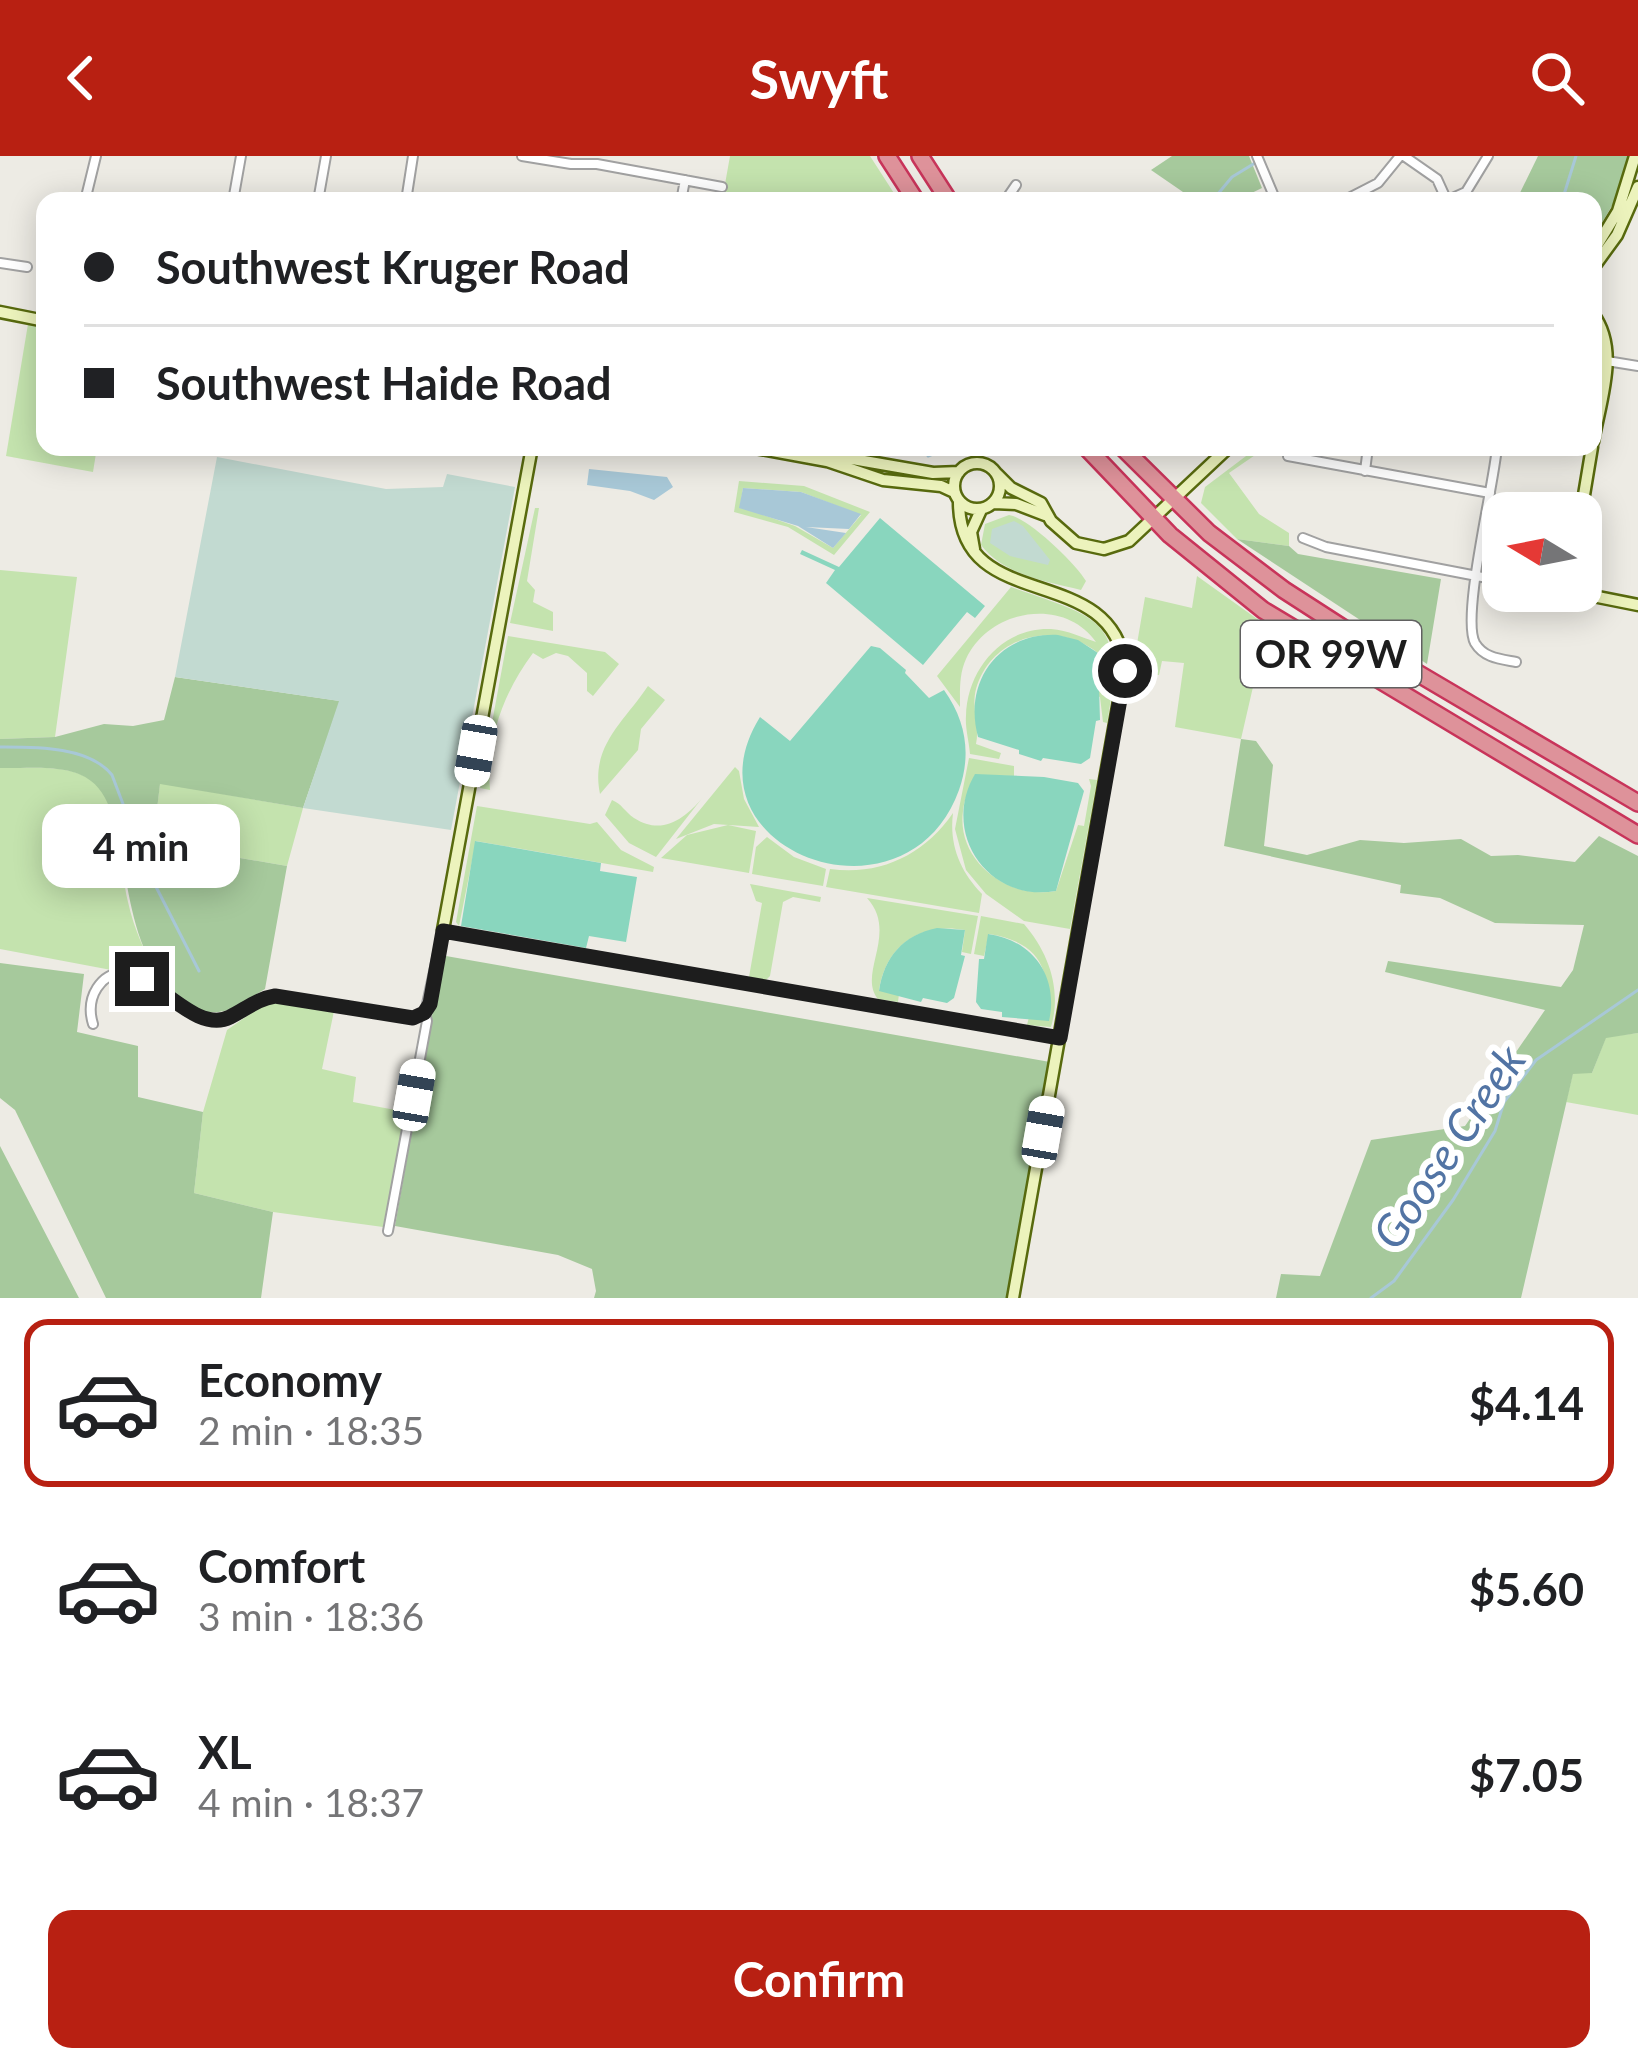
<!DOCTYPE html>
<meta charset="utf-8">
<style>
:root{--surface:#fff;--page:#f6f6f6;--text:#202124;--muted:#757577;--line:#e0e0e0;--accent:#b82012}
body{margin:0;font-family:Lato,sans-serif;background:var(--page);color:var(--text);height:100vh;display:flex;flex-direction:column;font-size:45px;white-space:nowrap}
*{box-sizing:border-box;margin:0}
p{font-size:39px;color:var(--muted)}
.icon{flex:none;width:66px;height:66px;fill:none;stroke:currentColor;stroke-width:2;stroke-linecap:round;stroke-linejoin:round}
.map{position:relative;height:1142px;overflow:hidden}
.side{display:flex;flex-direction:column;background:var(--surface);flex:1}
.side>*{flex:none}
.top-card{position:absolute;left:36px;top:36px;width:1566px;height:264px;border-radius:24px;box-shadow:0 6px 30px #0003;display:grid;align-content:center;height:264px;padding:0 48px;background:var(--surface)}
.needle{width:78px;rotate:280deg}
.fabs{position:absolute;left:1482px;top:336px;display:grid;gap:24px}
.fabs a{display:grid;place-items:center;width:120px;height:120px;border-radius:24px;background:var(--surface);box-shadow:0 6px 30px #0003;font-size:60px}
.end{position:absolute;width:54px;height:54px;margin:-27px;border:15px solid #1d1d1d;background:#fff;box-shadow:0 0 0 6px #fff}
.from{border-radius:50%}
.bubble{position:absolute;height:84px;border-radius:24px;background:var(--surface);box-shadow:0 6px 30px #0003;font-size:39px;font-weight:700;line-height:84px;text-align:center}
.car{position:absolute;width:36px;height:72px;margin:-36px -18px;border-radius:15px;box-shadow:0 0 9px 3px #0007;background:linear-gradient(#fff 24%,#345 0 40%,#fff 0 76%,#345 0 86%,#fff 0)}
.top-card b{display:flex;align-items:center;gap:42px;height:114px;font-size:45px}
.top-card b+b{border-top:3px solid var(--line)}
.top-card i{width:30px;height:30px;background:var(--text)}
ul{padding:21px 0 0;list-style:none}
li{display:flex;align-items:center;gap:36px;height:168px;margin:0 24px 18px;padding:0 24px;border:6px solid transparent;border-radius:24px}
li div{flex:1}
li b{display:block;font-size:45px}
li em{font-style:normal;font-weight:700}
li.active{border-color:var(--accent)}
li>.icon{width:108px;height:108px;stroke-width:1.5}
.primary-button{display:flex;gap:24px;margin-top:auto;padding:24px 48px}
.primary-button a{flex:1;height:138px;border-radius:24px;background:var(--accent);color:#fff;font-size:48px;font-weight:700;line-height:138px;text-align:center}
header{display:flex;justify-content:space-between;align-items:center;height:156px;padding:0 48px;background:var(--accent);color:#fff;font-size:54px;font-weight:700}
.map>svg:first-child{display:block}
.grass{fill:#c4e3ae;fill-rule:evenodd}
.forest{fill:#a6c99c}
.wetland{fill:#c2dad1}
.pitch{fill:#89d6be}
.water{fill:#a8c8d7}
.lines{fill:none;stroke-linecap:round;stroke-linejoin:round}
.stream{stroke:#a8c8d7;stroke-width:3}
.street-casing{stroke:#a1a1a1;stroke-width:12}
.secondary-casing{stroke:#586a0e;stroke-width:15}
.highway-casing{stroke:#c8345a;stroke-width:20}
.street{stroke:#fff;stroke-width:8}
.secondary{stroke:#ecf3bc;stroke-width:10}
.highway{stroke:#de929a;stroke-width:15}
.route{stroke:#1d1d1d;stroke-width:15}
.labels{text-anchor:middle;stroke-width:12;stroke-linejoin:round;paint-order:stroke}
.shield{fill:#fff;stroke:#616161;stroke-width:3}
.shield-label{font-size:39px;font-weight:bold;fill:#1d1d1d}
.water-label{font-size:45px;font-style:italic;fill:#5274a4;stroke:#fff}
</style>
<header><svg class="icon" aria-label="back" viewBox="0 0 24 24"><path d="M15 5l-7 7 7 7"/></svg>Swyft<svg class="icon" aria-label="search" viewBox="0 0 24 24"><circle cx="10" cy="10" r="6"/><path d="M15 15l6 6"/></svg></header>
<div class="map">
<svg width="1638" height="1142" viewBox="0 0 1638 1142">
<rect width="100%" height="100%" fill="#edebe4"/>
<path class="grass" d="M 730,0 L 870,0 L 899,45 L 722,45 Z
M 28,168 L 45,172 L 45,291 L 97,291 L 93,316 L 6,300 Z
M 1258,291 L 1276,291 L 1273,297 L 1261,295 L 1229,317 L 1259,358 L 1289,377 L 1289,390 L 1237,383 L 1201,347 L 1205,331 Z
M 739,325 L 804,330 L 870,356 L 834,399 L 788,371 L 734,356 ZM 743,332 L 801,336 L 861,359 L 833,392 L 795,370 L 740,351 Z
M 535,352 L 539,352 L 527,425 L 535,434 L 533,446 L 553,456 L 553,475 L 510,467 Z
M 1009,359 C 1029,362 1076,408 1086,425 L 1081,434 C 1047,426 1004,419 981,389 L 985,368 Z
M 0,414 L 77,421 L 55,581 L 0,583 Z
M 1197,420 L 1267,470 L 1241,583 L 1175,571 L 1184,507 L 1162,505 L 1159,519 L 1132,517 L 1145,441 L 1192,452 Z
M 1011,431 C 1101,463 1126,462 1107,567 L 1103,566 L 1100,541 L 1097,540 L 1098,497 C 1057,464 992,478 976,533 C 971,552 980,570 976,588 L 1001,597 L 999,603 L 970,598 C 969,585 965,572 966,560 C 967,513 1003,471 1051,473 C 1068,474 1083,482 1096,486 C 1064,440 989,453 966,503 C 959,518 960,535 960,551 L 937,520 Z
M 508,480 L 605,496 L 619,508 L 593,540 L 587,535 L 587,517 L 568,500 L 556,497 L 543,503 L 533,497 C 503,537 486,584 490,634 L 480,632 Z
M 648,530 L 665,544 L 641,573 L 638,594 L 600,638 C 590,590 624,566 648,530 Z
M 969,602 L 1014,610 L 1014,620 L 975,619 C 971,630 964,643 963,655 C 956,706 1010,744 1056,735 L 1078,669 L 1084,670 L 1091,630 L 1089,623 L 1097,624 L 1070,773 L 1024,765 L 986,738 L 966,714 L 955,673 Z
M 735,611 L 739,615 L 744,643 L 759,671 L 714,668 L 676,683 Z
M 0,612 C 27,613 68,607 91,624 C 124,649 119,710 128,746 C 134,774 146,798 159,823 L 0,793 Z
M 160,627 L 303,652 L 287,710 L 153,687 Z
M 703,641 L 656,701 L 629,687 L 605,659 L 612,644 C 622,648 624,655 634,662 C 662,680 685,663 703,641 Z
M 477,650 L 590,668 L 597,666 L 621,694 L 654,711 L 653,716 L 476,685 L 459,770 L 456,766 Z
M 953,657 C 949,689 960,715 982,738 L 979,757 L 826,731 L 830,713 C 880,720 924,699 953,657 Z
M 728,669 L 756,675 L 749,717 L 661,702 L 687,679 Z
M 767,681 L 794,701 L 826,713 L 823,730 L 752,718 L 756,691 Z
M 750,728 L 821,741 L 820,746 L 793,741 L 783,746 L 770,820 L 766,824 L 749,821 L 762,747 L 756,745 Z
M 867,742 L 978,760 L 971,798 L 962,796 L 965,774 C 920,766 886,789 879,834 L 899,838 L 898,846 L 878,843 C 857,818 899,777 867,742 Z
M 981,760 L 1024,768 C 1049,797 1062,834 1051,871 L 1027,869 L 1029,861 L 1049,864 C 1049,816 1044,787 989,778 L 984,800 L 974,798 Z
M 267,846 L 334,855 L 322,913 L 356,921 L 353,946 L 406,956 L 383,1071 L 273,1056 L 194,1037 L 203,956 L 227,874 Z
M 1638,877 L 1638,959 L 1566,946 L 1573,917 L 1592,917 L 1606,881 Z"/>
<path class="forest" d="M 1172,0 L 1249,0 L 1262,32 L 1235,45 L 1175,45 L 1183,36 L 1151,14 Z
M 1538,0 L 1628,0 L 1613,48 L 1593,82 L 1593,45 L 1516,45 Z
M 1237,383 L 1289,390 L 1298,398 L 1441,423 L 1427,508 Z
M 175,521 L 340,545 L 303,652 L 160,628 L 153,687 L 287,710 L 265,833 C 253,840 238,851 224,855 C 203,860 189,850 174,837 C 112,780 135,658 91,625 C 68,607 27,613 0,612 L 0,583 L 55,581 L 104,568 L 133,570 L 164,564 Z
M 1241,583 L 1256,585 L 1273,609 L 1264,690 L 1307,699 L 1360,684 L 1404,687 L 1461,683 L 1491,700 L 1518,699 L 1575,706 L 1599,680 L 1638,700 L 1638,877 L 1606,882 L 1592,917 L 1573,918 L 1521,1142 L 1276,1142 L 1281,1118 L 1320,1120 L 1371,984 L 1465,970 L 1545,854 L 1385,816 L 1388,805 L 1561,831 L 1573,814 L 1584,769 L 1495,767 L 1440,742 L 1400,737 L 1401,729 L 1224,690 Z
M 446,800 L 1050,906 L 1007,1142 L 594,1142 L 596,1135 L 592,1113 L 558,1099 L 395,1070 L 435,843 Z
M 0,807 L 84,818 L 77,876 L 138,890 L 138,941 L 203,956 L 194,1037 L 273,1056 L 261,1142 L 106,1142 L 15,954 L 0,942 Z
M 0,990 L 79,1142 L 0,1142 Z"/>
<path class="wetland" d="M 217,301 L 386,333 L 443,331 L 447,318 L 515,331 L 451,674 L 303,652 L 339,545 L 175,521 Z
M 1014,365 L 1023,370 L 1050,404 L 1048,409 L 1010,400 L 990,387 L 992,373 Z"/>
<path class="pitch" d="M 880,362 L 985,450 L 975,462 L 967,456 L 923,509 L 826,427 L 835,414 L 800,398 L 802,394 L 839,411 Z
M 1058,479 L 1078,484 L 1098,497 L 1100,564 L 1096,565 L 1090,602 L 1081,608 L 1043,602 L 1041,605 L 1019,598 L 1019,594 L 978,581 C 963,525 999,476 1058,479 Z
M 871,490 L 880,492 L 906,514 L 905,517 L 929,542 L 944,534 C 967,566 971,600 959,634 C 906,780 678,693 760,561 L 790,585 Z
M 975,618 L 1044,621 L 1078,627 L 1084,635 L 1056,735 C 989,747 940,678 975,618 Z
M 475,685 L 601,707 L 600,715 L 637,721 L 626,786 L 589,780 L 586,792 L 461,770 Z
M 937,772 L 965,774 L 961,799 L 965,800 L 954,842 L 947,847 L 923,842 L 921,846 L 879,835 C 884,801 903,779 937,772 Z
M 988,778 C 1033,784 1059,821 1049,865 L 1002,861 L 1002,856 L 981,853 L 976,846 L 979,803 L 984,803 Z"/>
<path class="water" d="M 589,313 L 667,321 L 673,331 L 654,344 L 630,335 L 587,329 Z
M 743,332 L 801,336 L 861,358 L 849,373 L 806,371 L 846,377 L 833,392 L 798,370 L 739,352 Z"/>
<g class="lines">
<path class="stream" d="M 1212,45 L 1232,21 L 1255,7
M 1562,45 L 1576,0
M 928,300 L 950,291
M 0,591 C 35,591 89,590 112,619 L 150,719 L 199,815
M 1371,1142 L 1394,1125 L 1453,1044 L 1495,975 L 1504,946 L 1536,904 L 1638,834"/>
<defs>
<path id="street" d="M 522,0 L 571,8 L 597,8 L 722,31
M 1257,0 L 1276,45
M 1404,0 L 1437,23 L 1447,45
M 85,45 L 96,0
M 233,45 L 241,0
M 318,45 L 326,0
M 406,45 L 413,0
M 681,45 L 685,24
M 1005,45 L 1016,29
M 1343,45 L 1378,27 L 1400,0
M 1446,45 L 1466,36 L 1488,0
M 0,107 L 27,111
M 1607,205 L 1638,210
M 1497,291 C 1494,329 1461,461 1475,487 C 1484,502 1500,503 1516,506
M 1288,300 L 1490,337
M 1365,315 L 1368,291
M 1303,382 L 1326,391 L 1503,425
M 93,868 C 89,855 90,843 97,832 C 127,786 182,862 214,865 C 235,867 254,843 275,840 L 414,862 L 425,857
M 388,1075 L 427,865 L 425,857 L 443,774 L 1060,882"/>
<path id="secondary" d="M 1593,96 L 1618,55 L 1635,0
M 1593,112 L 1617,79 L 1638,31
M 0,156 L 45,165
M 1593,158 C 1620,194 1600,245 1593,286
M 750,291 L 827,305 L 883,324 L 941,330 L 954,336
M 827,305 L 841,301 L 933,317 L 959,316
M954 330a23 23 0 1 1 46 0a23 23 0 1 1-46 0Z
M 997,318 L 1011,332 L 1041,347 L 1051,365 L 1076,387 L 1104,393 L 1129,385 L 1229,291
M 959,346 C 959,461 1112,403 1125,511 L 1013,1142
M 994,347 L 1016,348 L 1045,359
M 1581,357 L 1592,291
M 974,393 L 971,376 L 981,354
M 1568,435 L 1638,449
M 443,774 L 532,291"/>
<path id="highway" d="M 887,0 L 916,45
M 920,0 L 949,45
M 1086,291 L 1170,379 L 1263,454 L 1638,679
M 1122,291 L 1209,377 L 1284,434 L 1363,485 L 1638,647"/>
</defs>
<use href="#street" class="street-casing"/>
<use href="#secondary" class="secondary-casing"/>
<use href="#highway" class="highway-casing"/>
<use href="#street" class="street"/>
<use href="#secondary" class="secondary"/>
<use href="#highway" class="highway"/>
</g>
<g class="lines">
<path class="route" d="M 142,823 C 167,835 201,876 230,861 C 246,853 257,843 275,840 L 413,862 L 424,857 L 430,848 L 443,775 L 1060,882 L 1125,515"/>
</g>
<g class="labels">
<rect class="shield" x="1241" y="465" width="180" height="66" rx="9"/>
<g class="shield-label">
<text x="1331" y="512">OR 99W</text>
</g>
<g class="water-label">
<text transform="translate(1449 991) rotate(-56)" y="16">Goose Creek</text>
</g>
</g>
</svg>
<div class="fabs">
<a><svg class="needle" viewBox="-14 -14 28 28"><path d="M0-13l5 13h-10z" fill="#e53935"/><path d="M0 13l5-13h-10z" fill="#757577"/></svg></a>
</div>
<i class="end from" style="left:1125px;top:515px"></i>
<i class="end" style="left:142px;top:823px"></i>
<div class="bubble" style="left:42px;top:648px;width:198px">4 min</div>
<i class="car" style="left:476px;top:595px;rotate:190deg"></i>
<i class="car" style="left:414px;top:939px;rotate:10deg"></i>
<i class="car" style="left:1043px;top:976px;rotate:10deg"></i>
<div class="top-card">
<b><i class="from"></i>Southwest Kruger Road</b>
<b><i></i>Southwest Haide Road</b>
</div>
</div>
<section class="side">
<ul>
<li class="active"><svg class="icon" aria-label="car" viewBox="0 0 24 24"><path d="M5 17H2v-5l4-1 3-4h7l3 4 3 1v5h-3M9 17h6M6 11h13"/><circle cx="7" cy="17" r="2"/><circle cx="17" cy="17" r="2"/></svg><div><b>Economy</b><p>2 min · 18:35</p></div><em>$4.14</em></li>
<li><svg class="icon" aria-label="car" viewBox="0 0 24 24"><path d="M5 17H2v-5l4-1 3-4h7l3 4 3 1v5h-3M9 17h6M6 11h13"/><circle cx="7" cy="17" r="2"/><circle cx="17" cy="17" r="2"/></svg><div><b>Comfort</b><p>3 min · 18:36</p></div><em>$5.60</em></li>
<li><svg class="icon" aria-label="car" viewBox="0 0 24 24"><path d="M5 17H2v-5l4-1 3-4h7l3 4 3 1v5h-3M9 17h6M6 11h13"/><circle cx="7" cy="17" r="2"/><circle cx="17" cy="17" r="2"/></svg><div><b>XL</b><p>4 min · 18:37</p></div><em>$7.05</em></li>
</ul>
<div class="primary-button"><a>Confirm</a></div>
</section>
